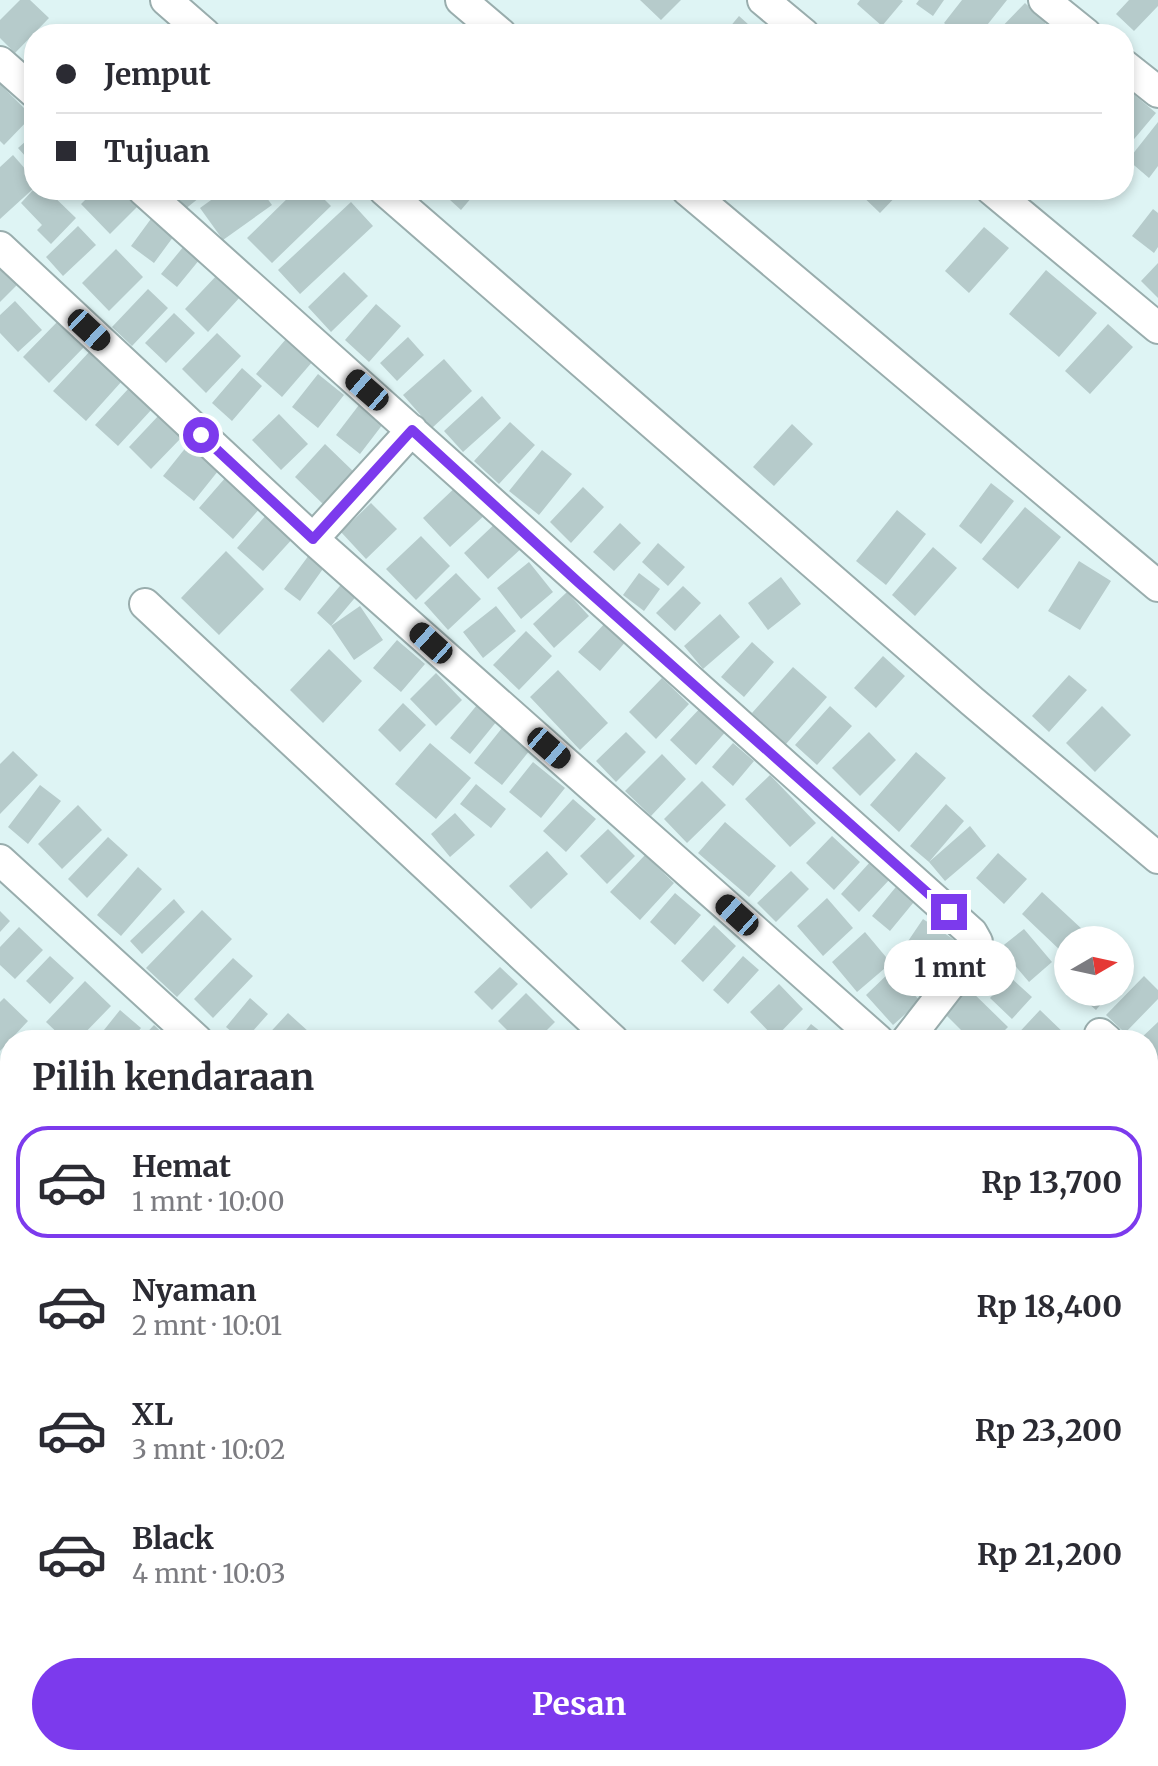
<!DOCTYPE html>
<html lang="id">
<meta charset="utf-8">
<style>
:root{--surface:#fff;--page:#f7f7f7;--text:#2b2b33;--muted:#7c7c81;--line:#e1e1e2;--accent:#7c3aed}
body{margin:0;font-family:Merriweather,serif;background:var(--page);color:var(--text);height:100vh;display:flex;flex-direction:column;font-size:30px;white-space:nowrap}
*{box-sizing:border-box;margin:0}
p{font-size:26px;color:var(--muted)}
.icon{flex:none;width:44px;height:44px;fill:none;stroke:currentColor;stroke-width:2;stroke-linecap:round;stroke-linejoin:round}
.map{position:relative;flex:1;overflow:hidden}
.sheet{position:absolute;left:0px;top:1030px;width:1158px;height:736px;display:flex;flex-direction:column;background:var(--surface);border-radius:32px 32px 0 0;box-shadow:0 4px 12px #0003}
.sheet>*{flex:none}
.guide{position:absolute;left:24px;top:24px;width:1110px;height:176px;border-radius:32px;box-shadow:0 4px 12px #0003;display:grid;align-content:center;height:176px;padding:0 32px;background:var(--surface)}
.needle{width:52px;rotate:81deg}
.tools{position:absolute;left:1054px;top:926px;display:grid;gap:16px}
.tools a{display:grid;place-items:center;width:80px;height:80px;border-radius:50%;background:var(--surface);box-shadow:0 4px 12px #0003;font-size:40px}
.end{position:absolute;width:36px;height:36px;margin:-18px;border:10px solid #7c3aed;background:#fff;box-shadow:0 0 0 4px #fff}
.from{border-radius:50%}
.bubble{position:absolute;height:56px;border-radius:28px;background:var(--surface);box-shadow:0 4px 12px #0003;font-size:26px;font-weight:700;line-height:56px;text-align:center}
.car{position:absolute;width:24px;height:48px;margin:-24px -12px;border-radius:10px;box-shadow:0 0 6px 2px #0007;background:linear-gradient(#222 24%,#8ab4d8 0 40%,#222 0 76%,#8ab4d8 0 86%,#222 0)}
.guide b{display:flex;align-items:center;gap:28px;height:76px;font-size:30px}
.guide b+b{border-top:2px solid var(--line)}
.guide i{width:20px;height:20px;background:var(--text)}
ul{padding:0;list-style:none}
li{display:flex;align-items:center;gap:24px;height:112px;margin:0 16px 12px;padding:0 16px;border:4px solid transparent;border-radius:32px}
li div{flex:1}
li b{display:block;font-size:30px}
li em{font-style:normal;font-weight:700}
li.on{border-color:var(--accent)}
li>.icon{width:72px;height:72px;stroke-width:1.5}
h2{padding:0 32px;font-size:36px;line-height:96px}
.button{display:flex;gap:16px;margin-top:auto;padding:16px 32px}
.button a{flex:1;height:92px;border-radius:48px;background:var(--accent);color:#fff;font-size:32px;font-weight:700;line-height:92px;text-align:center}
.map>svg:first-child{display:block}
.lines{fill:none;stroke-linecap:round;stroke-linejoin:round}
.stream{stroke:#48a0a1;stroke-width:9}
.building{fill:#b6cbcb}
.minor-casing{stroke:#99adad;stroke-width:34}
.tertiary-casing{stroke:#99adad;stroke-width:42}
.minor{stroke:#fff;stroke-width:30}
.tertiary{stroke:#fff;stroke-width:38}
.route{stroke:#7c3aed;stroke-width:10}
</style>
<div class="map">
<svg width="1158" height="1766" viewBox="0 0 1158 1766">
<rect width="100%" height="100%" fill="#def4f4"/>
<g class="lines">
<path class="stream" d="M 1148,1130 L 1158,1123
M 456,1756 L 470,1766
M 38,1766 L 56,1756"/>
</g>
<path class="building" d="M 20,0 L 30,0 L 49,18 L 15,53 L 0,38 L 0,20 Z
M 640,0 L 681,0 L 661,20 Z
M 860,0 L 901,0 L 903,1 L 882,26 L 857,4 Z
M 919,0 L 944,0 L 933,16 L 916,4 Z
M 962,0 L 1007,0 L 980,34 L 957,34 L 944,23 Z
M 1129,0 L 1158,0 L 1158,6 L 1134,31 L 1116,14 Z
M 1025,3 L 1046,23 L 1035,34 L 995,34 Z
M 739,16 L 759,34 L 724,34 Z
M 0,84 L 32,116 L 4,145 L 0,141 Z
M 1124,86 L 1156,113 L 1124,151 Z
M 1158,122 L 1158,166 L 1149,178 L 1128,160 Z
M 34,134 L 34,166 L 18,148 Z
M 13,155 L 34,179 L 34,188 L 0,219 L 0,167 Z
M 33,190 L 47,190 L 76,218 L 51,244 L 37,230 L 42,225 L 21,203 Z
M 95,190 L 125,190 L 139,205 L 110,234 L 81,204 Z
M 167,190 L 209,190 L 184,210 Z
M 225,190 L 261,190 L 272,205 L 223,240 L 200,208 Z
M 296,190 L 315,190 L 331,206 L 272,263 L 247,238 Z
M 439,190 L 478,190 L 461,210 Z
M 856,190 L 902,190 L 880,213 Z
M 351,202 L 373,226 L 300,294 L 278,270 Z
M 1153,209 L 1158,213 L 1158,247 L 1154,253 L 1132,236 Z
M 156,212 L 179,229 L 154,263 L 131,246 Z
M 78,226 L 96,245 L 63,276 L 46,257 Z
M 984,227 L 1009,248 L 969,293 L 945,271 Z
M 184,246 L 200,259 L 177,287 L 161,274 Z
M 116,249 L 143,277 L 109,311 L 82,283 Z
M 1158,263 L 1158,298 L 1141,281 Z
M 0,268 L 17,285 L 0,302 Z
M 1046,270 L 1097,313 L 1059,357 L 1009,314 Z
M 344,272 L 368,296 L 331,332 L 308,307 Z
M 218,274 L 241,296 L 208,332 L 185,309 Z
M 148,289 L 168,308 L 132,346 L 112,327 Z
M 15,301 L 42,330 L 18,352 L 0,333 L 0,315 Z
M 376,304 L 401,326 L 369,362 L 345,340 Z
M 174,313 L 195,333 L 166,363 L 145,343 Z
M 59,320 L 85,346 L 49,383 L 23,357 Z
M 1108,324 L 1133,347 L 1090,394 L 1065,371 Z
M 217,333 L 241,356 L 206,393 L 182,369 Z
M 408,337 L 424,355 L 397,381 L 380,363 Z
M 286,339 L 313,361 L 282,397 L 256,374 Z
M 90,351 L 122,381 L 86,421 L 53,391 Z
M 444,359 L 472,391 L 432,428 L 403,395 Z
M 242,368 L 262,386 L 232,421 L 212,403 Z
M 318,374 L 344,395 L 318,428 L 292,407 Z
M 129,388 L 152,409 L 118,446 L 95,425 Z
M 482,396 L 501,418 L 463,452 L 444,431 Z
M 362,401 L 386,420 L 360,454 L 336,435 Z
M 160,414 L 183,436 L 151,469 L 129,447 Z
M 279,414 L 308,444 L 281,470 L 252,440 Z
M 510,422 L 535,445 L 499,484 L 474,461 Z
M 792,424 L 813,444 L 774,486 L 753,467 Z
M 191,441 L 222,466 L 194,501 L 163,476 Z
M 325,444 L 355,473 L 324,505 L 295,477 Z
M 542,450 L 572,474 L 539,515 L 509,491 Z
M 226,477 L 261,507 L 233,539 L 199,508 Z
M 460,483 L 487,513 L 450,547 L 423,518 Z
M 991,483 L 1014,501 L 981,544 L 959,526 Z
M 583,487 L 604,507 L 571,543 L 550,522 Z
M 371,503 L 397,529 L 366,559 L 341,532 Z
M 1025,507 L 1061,537 L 1018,589 L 982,559 Z
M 897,510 L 926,534 L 886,585 L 856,561 Z
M 268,513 L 295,536 L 263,571 L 237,548 Z
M 499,520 L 524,546 L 488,579 L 464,553 Z
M 620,523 L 641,543 L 614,571 L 593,552 Z
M 421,536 L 450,566 L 416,600 L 386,569 Z
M 658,543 L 685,567 L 668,586 L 642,562 Z
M 933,547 L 957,568 L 915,616 L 892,595 Z
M 226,551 L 264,589 L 219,635 L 181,598 Z
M 309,555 L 325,566 L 300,601 L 284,589 Z
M 1079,561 L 1111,581 L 1080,630 L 1048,611 Z
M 529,562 L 553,592 L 521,619 L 497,588 Z
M 456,573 L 481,599 L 448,630 L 424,603 Z
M 639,573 L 660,589 L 644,611 L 623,595 Z
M 781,577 L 801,604 L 768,630 L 748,603 Z
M 345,580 L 359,593 L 331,626 L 360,606 L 383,640 L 354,660 L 331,626 L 317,613 Z
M 683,586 L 701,603 L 675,631 L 656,613 Z
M 567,592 L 589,616 L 554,648 L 533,624 Z
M 496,606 L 516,631 L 483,658 L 463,632 Z
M 720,614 L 740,637 L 703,669 L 684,646 Z
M 607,621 L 628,639 L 600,671 L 578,652 Z
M 526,631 L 552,656 L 519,690 L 493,665 Z
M 397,640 L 425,664 L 401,692 L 373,668 Z
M 752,642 L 774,662 L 744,697 L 721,677 Z
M 329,649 L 362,681 L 323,723 L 290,690 Z
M 883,656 L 905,676 L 876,708 L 854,688 Z
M 793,667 L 827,697 L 786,744 L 752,713 Z
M 558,670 L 608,723 L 580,750 L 530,697 Z
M 436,673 L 462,700 L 436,726 L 410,699 Z
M 1069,675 L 1087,690 L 1049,732 L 1032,716 Z
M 662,678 L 689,704 L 656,739 L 629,712 Z
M 403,703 L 426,725 L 400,752 L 378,730 Z
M 704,704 L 729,728 L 696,765 L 670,740 Z
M 477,705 L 497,721 L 470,754 L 450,738 Z
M 830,706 L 852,726 L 817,765 L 795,745 Z
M 1102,706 L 1131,735 L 1095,772 L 1066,743 Z
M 502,728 L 530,750 L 502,785 L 474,763 Z
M 626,732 L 646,752 L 616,782 L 596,761 Z
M 869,732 L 896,760 L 860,796 L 832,768 Z
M 430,743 L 471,778 L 436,819 L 395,784 Z
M 733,743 L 754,761 L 733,786 L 712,767 Z
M 13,751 L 38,775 L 0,814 L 0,764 Z
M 916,752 L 946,778 L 899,832 L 870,805 Z
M 662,754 L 686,779 L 651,816 L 625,791 Z
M 533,762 L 565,788 L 541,818 L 509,792 Z
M 770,775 L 816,823 L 790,847 L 745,799 Z
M 702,781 L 726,805 L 687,843 L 664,819 Z
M 476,784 L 506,809 L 491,828 L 460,804 Z
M 40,785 L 61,801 L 28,844 L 8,827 Z
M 573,799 L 596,819 L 566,852 L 543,831 Z
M 946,804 L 964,821 L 929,862 L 910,846 Z
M 78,805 L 102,830 L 62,869 L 38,844 Z
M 455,813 L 475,835 L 450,857 L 431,834 Z
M 725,822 L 776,866 L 749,897 L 698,853 Z
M 970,826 L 986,846 L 945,881 L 929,862 Z
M 608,829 L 635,856 L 607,884 L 580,856 Z
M 832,836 L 860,862 L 834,890 L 806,863 Z
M 108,837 L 128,855 L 87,898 L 68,879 Z
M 547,851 L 568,874 L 531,909 L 509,886 Z
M 998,853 L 1027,879 L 1004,904 L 976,878 Z
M 645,855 L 674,883 L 640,920 L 610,892 Z
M 871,861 L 890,879 L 859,912 L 841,894 Z
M 138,867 L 162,889 L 121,936 L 97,915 Z
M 791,871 L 809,889 L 776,922 L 757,903 Z
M 900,882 L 918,897 L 890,931 L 872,916 Z
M 1042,892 L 1083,930 L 1074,940 L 1068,940 L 1068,946 L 1062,952 L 1022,914 Z
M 675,893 L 701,915 L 675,945 L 650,922 Z
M 827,898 L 853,928 L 823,956 L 797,926 Z
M 174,899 L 185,912 L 142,954 L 130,941 Z
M 202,910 L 232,939 L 177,997 L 146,968 Z
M 0,911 L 10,921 L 0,932 Z
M 923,919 L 962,945 L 940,979 L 900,953 Z
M 714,925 L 736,946 L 703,982 L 681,961 Z
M 19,927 L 43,950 L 15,979 L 0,965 L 0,947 Z
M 1024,929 L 1052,962 L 1029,982 L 1000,948 Z
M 865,932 L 891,963 L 857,992 L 832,962 Z
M 989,949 L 1005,965 L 983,987 L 967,971 Z
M 50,956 L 74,978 L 50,1004 L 26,981 Z
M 743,956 L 759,970 L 728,1004 L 713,990 Z
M 233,958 L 253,976 L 213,1018 L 194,999 Z
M 1120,958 L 1131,966 L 1120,980 Z
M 500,967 L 518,984 L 492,1010 L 474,992 Z
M 892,970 L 920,1001 L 893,1025 L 866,995 Z
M 1144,976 L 1158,990 L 1158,999 L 1125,1033 L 1106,1015 Z
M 1010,977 L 1032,997 L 1012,1019 L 990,998 Z
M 85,981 L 111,1006 L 78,1040 L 65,1040 L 46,1022 Z
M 779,984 L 803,1009 L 775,1038 L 750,1012 Z
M 968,988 L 1008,1027 L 995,1040 L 971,1040 L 944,1013 Z
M 1075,992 L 1111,992 L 1096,1010 Z
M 526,993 L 555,1022 L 537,1040 L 517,1040 L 498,1021 Z
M 4,998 L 28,1021 L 0,1051 L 0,1002 Z
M 250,998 L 268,1014 L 245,1040 L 241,1040 L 226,1027 Z
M 120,1010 L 141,1028 L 131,1040 L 96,1040 Z
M 1040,1010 L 1067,1036 L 1063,1040 L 1012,1040 Z
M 288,1013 L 309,1032 L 302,1040 L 263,1040 Z
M 1158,1022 L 1158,1060 L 1148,1050 L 1148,1040 L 1139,1040 Z
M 811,1024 L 831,1040 L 798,1040 Z
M 154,1025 L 170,1040 L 140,1040 Z
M 10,1056 L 10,1103 L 0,1094 L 0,1068 Z
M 10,1177 L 10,1229 L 0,1240 L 0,1189 Z
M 1148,1263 L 1158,1274 L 1156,1323 L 1148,1314 Z
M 0,1267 L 10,1277 L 10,1348 L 2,1356 Z
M 1150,1349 L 1158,1358 L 1157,1395 L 1148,1386 Z
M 1148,1446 L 1158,1457 L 1158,1471 L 1148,1479 Z
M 1153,1497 L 1158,1503 L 1158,1533 L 1148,1542 L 1148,1501 Z
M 1158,1548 L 1158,1569 L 1148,1557 Z
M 1148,1567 L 1158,1579 L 1158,1606 L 1148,1614 Z
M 1158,1614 L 1158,1652 L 1148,1660 L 1148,1623 Z
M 1152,1755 L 1158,1766 L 1139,1766 Z
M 98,1756 L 104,1766 L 79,1766 L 96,1756 Z
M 102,1756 L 148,1756 L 154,1766 L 108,1766 Z
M 155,1756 L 200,1756 L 207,1766 L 161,1766 Z
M 207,1756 L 245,1756 L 229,1766 L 213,1766 Z
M 374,1756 L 383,1756 L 389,1766 L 357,1766 Z
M 518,1756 L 560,1756 L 553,1766 L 525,1766 L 515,1760 Z
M 598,1756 L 642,1756 L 633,1766 L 608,1766 Z
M 666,1756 L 711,1756 L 722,1766 L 657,1766 Z
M 843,1756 L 882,1756 L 872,1766 L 853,1766 Z
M 901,1756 L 925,1756 L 934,1766 L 890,1766 Z
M 960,1756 L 1004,1756 L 993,1766 L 969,1766 Z
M 1017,1756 L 1057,1756 L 1067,1766 L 1007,1766 Z
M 1089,1756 L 1139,1756 L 1127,1766 L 1094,1766 L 1087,1758 Z"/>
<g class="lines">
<defs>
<path id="minor" d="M 166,0 L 205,34
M 461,0 L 501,34
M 763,0 L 804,34
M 1044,0 L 1086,34
M 0,62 L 34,92
M 1124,65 L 1158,92
M 143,190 L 972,933 L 977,942 L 976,951 L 907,1040
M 384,190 L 973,702 L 1158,858
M 687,190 L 1158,586
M 992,190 L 1158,328
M 0,247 L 313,539 L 878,1040
M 313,539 L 412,430
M 145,604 L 613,1040
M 0,860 L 197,1040
M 1100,1034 L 1107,1040
M 1148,1079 L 1158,1091
M 0,1129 L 10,1138
M 1148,1423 L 1158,1433
M 1148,1715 L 1158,1726
M 794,1756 L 804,1766
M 941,1756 L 951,1766
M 261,1766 L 278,1756"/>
<path id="tertiary" d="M 1148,1170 L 1158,1163
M 0,1457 L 10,1464
M 427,1756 L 441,1766"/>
</defs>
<use href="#minor" class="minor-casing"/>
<use href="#tertiary" class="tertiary-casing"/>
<use href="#minor" class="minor"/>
<use href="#tertiary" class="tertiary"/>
</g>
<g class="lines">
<path class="route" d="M 201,435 L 313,539 L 412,430 L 578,582 L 949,912"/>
</g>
</svg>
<div class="tools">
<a><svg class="needle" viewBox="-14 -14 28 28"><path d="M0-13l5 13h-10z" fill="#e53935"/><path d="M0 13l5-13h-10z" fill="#7c7c81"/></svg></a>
</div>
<i class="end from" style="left:201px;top:435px"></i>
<i class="end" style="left:949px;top:912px"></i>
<div class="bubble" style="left:884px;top:940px;width:132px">1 mnt</div>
<i class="car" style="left:89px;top:330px;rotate:133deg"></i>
<i class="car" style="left:367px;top:390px;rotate:311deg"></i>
<i class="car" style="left:431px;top:643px;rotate:312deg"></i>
<i class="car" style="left:549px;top:748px;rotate:131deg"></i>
<i class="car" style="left:737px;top:915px;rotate:312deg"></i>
<div class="guide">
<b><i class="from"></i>Jemput</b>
<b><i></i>Tujuan</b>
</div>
<section class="sheet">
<h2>Pilih kendaraan</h2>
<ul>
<li class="on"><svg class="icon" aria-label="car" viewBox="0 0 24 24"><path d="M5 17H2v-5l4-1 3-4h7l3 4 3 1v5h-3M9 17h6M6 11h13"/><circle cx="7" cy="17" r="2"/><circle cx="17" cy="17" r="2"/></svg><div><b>Hemat</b><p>1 mnt · 10:00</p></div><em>Rp 13,700</em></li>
<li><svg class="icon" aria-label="car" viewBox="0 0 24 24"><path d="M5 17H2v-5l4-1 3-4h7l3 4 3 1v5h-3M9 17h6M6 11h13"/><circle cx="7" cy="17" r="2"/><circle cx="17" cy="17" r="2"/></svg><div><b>Nyaman</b><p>2 mnt · 10:01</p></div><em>Rp 18,400</em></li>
<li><svg class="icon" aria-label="car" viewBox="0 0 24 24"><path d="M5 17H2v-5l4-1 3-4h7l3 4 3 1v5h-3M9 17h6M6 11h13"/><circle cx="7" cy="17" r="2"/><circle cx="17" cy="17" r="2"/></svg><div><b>XL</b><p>3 mnt · 10:02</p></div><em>Rp 23,200</em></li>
<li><svg class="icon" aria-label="car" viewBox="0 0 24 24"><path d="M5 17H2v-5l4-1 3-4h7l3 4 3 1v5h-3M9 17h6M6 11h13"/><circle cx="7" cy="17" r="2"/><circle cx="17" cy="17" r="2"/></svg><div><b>Black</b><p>4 mnt · 10:03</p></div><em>Rp 21,200</em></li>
</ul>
<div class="button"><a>Pesan</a></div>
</section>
</div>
